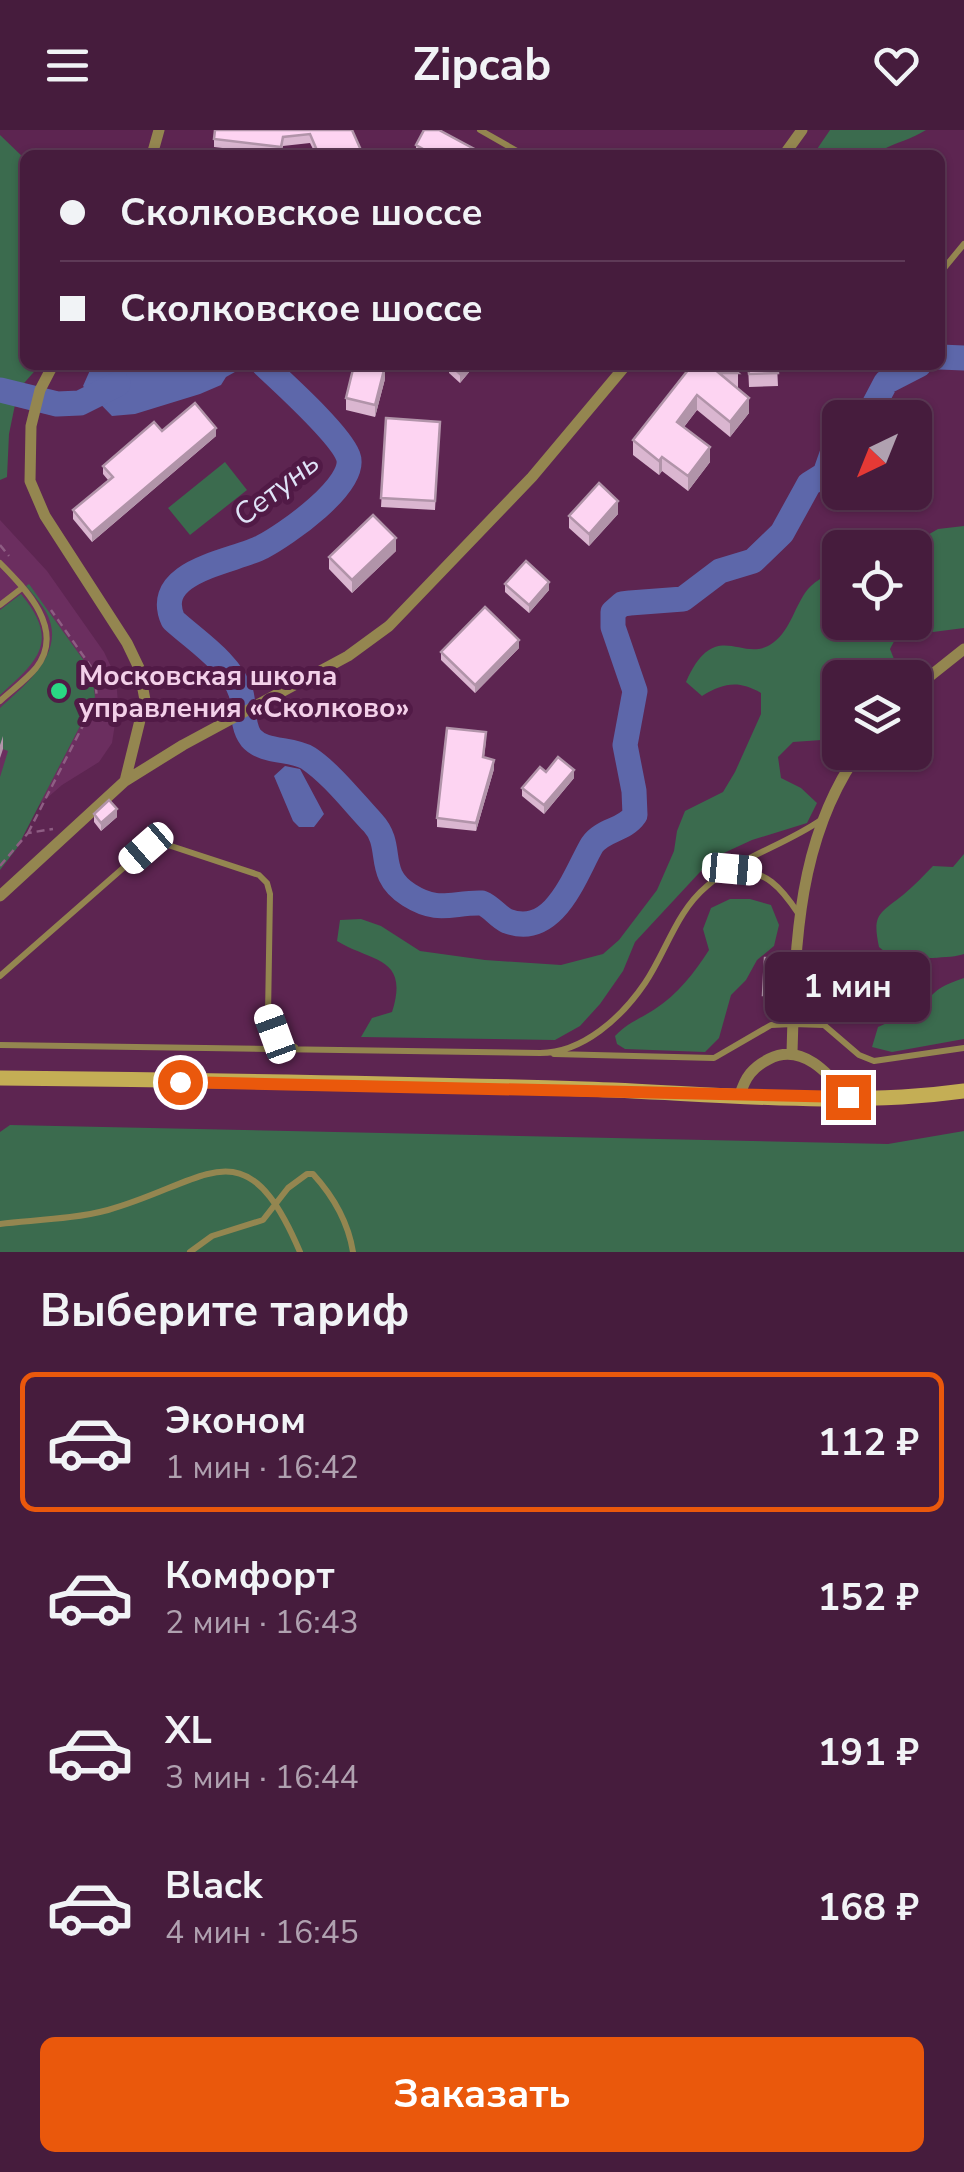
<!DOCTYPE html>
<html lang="ru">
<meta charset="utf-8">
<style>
:root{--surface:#461c3d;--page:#4d2544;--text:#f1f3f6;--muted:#b0a1b0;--line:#5e3a57;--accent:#ea580c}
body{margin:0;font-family:"Nunito Sans",sans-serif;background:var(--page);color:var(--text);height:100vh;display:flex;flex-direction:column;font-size:38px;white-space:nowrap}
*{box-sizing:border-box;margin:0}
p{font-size:32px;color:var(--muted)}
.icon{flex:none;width:55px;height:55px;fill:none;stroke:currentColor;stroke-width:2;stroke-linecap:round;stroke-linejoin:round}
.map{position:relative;height:1122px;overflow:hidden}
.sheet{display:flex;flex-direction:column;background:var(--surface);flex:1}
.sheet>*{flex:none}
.guide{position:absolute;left:20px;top:20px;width:925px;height:220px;border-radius:15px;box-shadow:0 2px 8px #0004,0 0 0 2px var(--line);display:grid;align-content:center;height:220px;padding:0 40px;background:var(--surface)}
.needle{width:65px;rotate:223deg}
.fabs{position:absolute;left:822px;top:270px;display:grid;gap:20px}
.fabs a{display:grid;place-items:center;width:110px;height:110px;border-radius:15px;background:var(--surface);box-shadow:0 2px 8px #0004,0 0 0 2px var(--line);font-size:50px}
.end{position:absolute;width:45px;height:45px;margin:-22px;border:12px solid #ea580c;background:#fff;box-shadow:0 0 0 5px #fff}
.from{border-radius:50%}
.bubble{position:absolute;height:70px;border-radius:15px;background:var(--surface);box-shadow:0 2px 8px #0004,0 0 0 2px var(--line);font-size:32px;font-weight:700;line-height:70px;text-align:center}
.car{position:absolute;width:30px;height:60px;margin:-30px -15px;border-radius:12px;box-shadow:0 0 8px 2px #0007;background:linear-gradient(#fff 24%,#345 0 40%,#fff 0 76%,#345 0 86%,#fff 0)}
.guide b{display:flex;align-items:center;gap:35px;height:95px;font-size:38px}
.guide b+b{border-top:2px solid var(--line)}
.guide i{width:25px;height:25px;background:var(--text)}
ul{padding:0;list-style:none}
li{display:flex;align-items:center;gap:30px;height:140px;margin:0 20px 15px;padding:0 20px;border:5px solid transparent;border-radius:15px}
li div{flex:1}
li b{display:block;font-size:38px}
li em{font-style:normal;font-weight:700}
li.selected{border-color:var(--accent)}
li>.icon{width:90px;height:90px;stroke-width:1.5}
h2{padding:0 40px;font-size:45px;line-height:120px}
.primary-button{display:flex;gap:20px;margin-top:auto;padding:20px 40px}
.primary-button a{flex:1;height:115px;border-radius:15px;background:var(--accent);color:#fff;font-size:40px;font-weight:700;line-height:115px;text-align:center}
header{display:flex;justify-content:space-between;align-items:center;height:130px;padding:0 40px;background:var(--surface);font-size:45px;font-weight:700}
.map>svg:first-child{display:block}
.built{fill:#6b2e5f}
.green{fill:#3b6b4e}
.water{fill:#5d67aa}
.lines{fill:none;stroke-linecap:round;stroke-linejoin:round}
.river{stroke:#5d67aa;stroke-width:25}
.path{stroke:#8e5d83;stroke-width:2.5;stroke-dasharray:8 5;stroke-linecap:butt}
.lane{stroke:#948650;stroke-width:6}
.street{stroke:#948650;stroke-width:11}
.secondary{stroke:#c4ae55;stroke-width:15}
.wall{fill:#dab6d0}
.shaded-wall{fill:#b194a9}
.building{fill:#fdd4f2;stroke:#b194a9;stroke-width:2.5}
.route{stroke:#ea580c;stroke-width:12}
.poi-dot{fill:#2ad884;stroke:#511a46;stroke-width:4}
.labels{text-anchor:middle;stroke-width:10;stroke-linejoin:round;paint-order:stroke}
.poi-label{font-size:28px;font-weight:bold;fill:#f3d0e9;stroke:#511a46;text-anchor:start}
.water-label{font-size:30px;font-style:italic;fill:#dfe3f7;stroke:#511a46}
</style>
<header><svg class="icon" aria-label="menu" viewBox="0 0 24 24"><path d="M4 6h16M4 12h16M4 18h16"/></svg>Zipcab<svg class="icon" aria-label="heart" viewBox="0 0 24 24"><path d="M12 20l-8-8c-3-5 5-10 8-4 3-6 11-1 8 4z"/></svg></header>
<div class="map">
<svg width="964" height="1122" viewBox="0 0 964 1122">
<rect width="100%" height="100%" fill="#5d2551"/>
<path class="built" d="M 0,390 L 47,441 L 104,522 L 116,547 L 118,574 L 112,613 L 99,632 L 62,655 L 0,709 Z"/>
<path class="green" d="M 830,0 L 926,0 C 912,9 897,12 882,20 L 882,25 L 813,25 Z
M 0,5 L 25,29 L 25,235 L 40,235 L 18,260 L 9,304 L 7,347 L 0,350 Z
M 225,332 L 247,360 L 190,405 L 168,378 Z
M 964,396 L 964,498 L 933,502 L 918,489 L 915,490 L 915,426 L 919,410 L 938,399 Z
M 840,437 L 840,492 L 912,493 L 900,500 L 890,519 L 898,539 L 893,547 L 840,548 L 840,604 L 836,609 L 793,612 L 778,627 L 781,648 L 801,658 L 817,673 L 807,693 L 752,710 L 713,728 L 635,812 L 623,841 L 600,874 L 580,896 L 555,910 L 361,907 L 372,888 L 392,882 C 410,826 371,832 337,811 L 340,790 L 361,789 L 381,796 L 420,821 L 485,830 L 561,835 L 603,824 L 619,810 L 657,760 L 674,721 L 677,701 L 685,681 L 723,662 L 735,642 L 761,584 L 761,563 C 738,550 724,553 702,566 L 686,552 C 716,484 743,537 774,512 C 791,499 795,475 808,459 C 816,450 830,443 840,437 Z
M 29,454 L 92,542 L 95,567 L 17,718 L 0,740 L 0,647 L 8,621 L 0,618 L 0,578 C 25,555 68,522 46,482 C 41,473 33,465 26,456 Z
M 21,464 C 60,511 39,530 0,565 L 0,480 Z
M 964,724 L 964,824 C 951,829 915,827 896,831 L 879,817 C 872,784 879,784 903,765 C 914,756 923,746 933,736 L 953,737 Z
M 730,769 L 750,769 L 771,775 L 779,795 L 774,816 L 757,830 L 746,850 L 731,865 L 719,908 L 705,922 L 625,919 L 617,914 L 615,906 C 627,893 640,889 655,879 C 677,865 695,842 709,820 L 703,799 L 711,778 Z
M 964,848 L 964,909 L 892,922 L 872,917 L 878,897 L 898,888 L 920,886 C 929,862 940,856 964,848 Z
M 10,995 L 888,1014 L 964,1001 L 964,1122 L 0,1122 L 0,1002 Z"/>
<path class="water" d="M 98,235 L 276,235 L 289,248 L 275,256 L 261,242 L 242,238 L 226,247 L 221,255 L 200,264 L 135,284 L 112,286 L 83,256 L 91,238 Z
M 285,636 L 300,639 L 324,684 L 314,697 L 299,697 L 293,691 L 274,646 Z"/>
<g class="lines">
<path class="river" d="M 940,227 L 964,228
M 264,235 C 284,254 339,303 348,326 C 359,354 284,406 262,417 C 234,432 151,440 173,490 C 196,511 231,533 241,563 C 245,577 241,595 251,608 C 264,623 291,618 308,628 C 332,644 354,673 373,693 C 395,717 374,743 409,765 C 439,784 452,772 482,773 C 492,777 498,787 507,791 C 555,809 575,744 592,715 C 603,699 624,701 635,685 L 634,661 L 625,615 L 635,561 L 613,497 L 613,482 L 622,474 L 630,473 L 683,469 L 720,441 L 753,431 L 782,403 L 809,354 L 825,344 L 832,324 L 840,317
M 0,260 L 57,274 L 80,273 L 118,254
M 867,288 L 886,252 L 919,235"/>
<path class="path" d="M 0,415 L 9,426
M 28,703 L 97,568 L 94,541 L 51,480
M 0,736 L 28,703 L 53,699"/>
<path class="lane" d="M 480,0 L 524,25
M 940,143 L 964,114
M 0,433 C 26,459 66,500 36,538 C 26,550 12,560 0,571
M 0,475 L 22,458
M 734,739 C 767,742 780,756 798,783
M 0,846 L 146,718 L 158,713 L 165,714 L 259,745 L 267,753 L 270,764 L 268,885 L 280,911 L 295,917
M 0,915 L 540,923 C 583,923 622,887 645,853 C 667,820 676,782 707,756 C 740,727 785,715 821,690
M 554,924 L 714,928 L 771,895 L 793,894 L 824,895 L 859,925 L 874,931 L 964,918
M 0,1094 C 35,1090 74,1089 108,1080 C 208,1052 245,992 300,1122
M 190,1122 L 212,1106 L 263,1090 L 288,1058 L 307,1044 L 313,1044 C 334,1067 348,1091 353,1122"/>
<path class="street" d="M 152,25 L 159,0
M 784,25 L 802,0
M 53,235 L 40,260 L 31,296 L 30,351 L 45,386 L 127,513 L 139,538 L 145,570 L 125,651
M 915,558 L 964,519
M 0,766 L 125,651 L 183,615 L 348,526 L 389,496 L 532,347 L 626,235
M 792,923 C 795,820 796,710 859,622
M 740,965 C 745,947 753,937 769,929 C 802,912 829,944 848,967"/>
<path class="secondary" d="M 0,948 C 195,950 390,953 585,959 C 710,963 840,978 964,961"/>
</g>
<path class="wall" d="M 352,0 L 360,25 L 316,25 L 310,13 L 283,16 L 281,25 L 214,17 L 214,9 Z
M 416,15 L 478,25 L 416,25 Z
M 449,235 L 475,235 L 460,253 L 449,243 Z
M 692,235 L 738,243 L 738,257 L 736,257 L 749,283 L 730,307 L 697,280 L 684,297 L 710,332 L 688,361 L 662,341 L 659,345 L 633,325 L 633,310 Z
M 748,235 L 777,235 L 778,256 L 749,257 Z
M 385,249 L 375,287 L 346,280 L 346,268 Z
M 386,288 L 440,292 L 435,380 L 381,377 Z
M 162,301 L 216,306 L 92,412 L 73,389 L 73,380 L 108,350 L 103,344 L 103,336 Z
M 618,384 L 589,416 L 569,398 L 569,386 Z
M 396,421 L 352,463 L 329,439 L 329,427 Z
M 505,454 L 549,460 L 529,483 L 505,462 Z
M 519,518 L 475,563 L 441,530 L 441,522 Z
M 486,610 L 484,627 L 494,639 L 476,701 L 437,697 L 437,688 Z
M 546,642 L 574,648 L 544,684 L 522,666 L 522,658 Z
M 94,684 L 117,687 L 101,701 L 94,692 Z
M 765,828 L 778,843 L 785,843 L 784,875 L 763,874 Z"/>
<path class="shaded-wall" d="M 360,18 L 360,25 L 345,25 Z
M 468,235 L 475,235 L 460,253 L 460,244 Z
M 385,236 L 385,249 L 375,287 L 375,275 Z
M 697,265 L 697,280 L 677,306 L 677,292 Z
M 749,268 L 749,283 L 730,307 L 730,292 Z
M 216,298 L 216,306 L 92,412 L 92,403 Z
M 710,317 L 710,332 L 688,361 L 688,346 Z
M 662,327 L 662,341 L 659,345 L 659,331 Z
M 618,371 L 618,384 L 589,416 L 589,404 Z
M 396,408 L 396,421 L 352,463 L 352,450 Z
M 549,452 L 549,460 L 529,483 L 529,475 Z
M 519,510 L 519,518 L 475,563 L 475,555 Z
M 3,606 L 3,619 L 0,628 L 0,615 Z
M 494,630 L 494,639 L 476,701 L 476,693 Z
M 574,640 L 574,648 L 544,684 L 544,675 Z
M 117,679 L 117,687 L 101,701 L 101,693 Z"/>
<path class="building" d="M 215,0 L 352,0 L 360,18 L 345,25 L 319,25 L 310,4 L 283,7 L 281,17 L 214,9 Z
M 424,0 L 439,0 L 476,20 L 478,25 L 434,25 L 416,15 Z
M 354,235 L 385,236 L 375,275 L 346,268 Z
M 450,235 L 468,235 L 460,244 Z
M 692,235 L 728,235 L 738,243 L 719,243 L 749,268 L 730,292 L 697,265 L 677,292 L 710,317 L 688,346 L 662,327 L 659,331 L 633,310 Z
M 748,235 L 777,235 L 778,243 L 749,244 Z
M 195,273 L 216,298 L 92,403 L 73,380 L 113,347 L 103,336 L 154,292 L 162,301 Z
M 386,288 L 440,292 L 435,371 L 381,368 Z
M 599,353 L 618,371 L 589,404 L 569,386 Z
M 373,385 L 396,408 L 352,450 L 329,427 Z
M 526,431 L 549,452 L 529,475 L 505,454 Z
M 485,477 L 519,510 L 475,555 L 441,522 Z
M 447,598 L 486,602 L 483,627 L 494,630 L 476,693 L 437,688 Z
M 558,627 L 574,640 L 544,675 L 522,658 L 540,637 L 546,642 Z
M 109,670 L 117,679 L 101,693 L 94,684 Z
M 765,828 L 778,829 L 778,843 L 785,843 L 784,866 L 763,865 Z"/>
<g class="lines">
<path class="route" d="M 180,952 L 848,967"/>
</g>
<circle class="poi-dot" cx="59" cy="561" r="10"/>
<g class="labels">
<g class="poi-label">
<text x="79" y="555">Московская школа<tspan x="79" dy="32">управления «Сколково»</tspan></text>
</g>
<g class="water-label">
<text transform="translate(276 359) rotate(-38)" y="10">Сетунь</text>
</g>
</g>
</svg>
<div class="fabs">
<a><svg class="needle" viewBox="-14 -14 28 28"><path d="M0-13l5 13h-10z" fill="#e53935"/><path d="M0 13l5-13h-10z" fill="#b0a1b0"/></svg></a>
<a><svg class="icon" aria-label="locate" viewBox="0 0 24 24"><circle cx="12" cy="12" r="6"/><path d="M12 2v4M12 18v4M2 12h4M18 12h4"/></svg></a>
<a><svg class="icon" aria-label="layers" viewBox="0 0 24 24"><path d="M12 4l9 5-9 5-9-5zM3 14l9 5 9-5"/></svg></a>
</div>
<i class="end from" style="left:180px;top:952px"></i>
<i class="end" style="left:848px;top:967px"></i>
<div class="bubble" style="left:765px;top:822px;width:165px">1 мин</div>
<i class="car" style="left:146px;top:718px;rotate:229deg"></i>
<i class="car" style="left:732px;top:739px;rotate:95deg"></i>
<i class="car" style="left:275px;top:904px;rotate:340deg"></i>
<div class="guide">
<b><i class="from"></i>Сколковское шоссе</b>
<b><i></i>Сколковское шоссе</b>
</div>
</div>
<section class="sheet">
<h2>Выберите тариф</h2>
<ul>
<li class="selected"><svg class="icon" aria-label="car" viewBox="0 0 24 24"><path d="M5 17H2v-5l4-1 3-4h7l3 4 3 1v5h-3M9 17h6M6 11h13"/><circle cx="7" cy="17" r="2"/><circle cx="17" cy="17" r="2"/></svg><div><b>Эконом</b><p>1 мин · 16:42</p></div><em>112 ₽</em></li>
<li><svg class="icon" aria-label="car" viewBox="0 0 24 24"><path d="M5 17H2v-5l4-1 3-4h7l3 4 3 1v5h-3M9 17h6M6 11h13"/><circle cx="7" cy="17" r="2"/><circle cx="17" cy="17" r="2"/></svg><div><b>Комфорт</b><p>2 мин · 16:43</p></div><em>152 ₽</em></li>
<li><svg class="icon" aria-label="car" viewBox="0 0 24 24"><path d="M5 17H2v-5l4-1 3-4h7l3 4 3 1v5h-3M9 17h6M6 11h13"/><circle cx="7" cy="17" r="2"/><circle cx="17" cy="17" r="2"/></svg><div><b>XL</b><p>3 мин · 16:44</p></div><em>191 ₽</em></li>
<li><svg class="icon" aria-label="car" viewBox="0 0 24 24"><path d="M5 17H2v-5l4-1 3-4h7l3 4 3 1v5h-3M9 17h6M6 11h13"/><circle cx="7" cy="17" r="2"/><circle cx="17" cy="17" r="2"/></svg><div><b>Black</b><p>4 мин · 16:45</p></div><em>168 ₽</em></li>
</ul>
<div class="primary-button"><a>Заказать</a></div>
</section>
